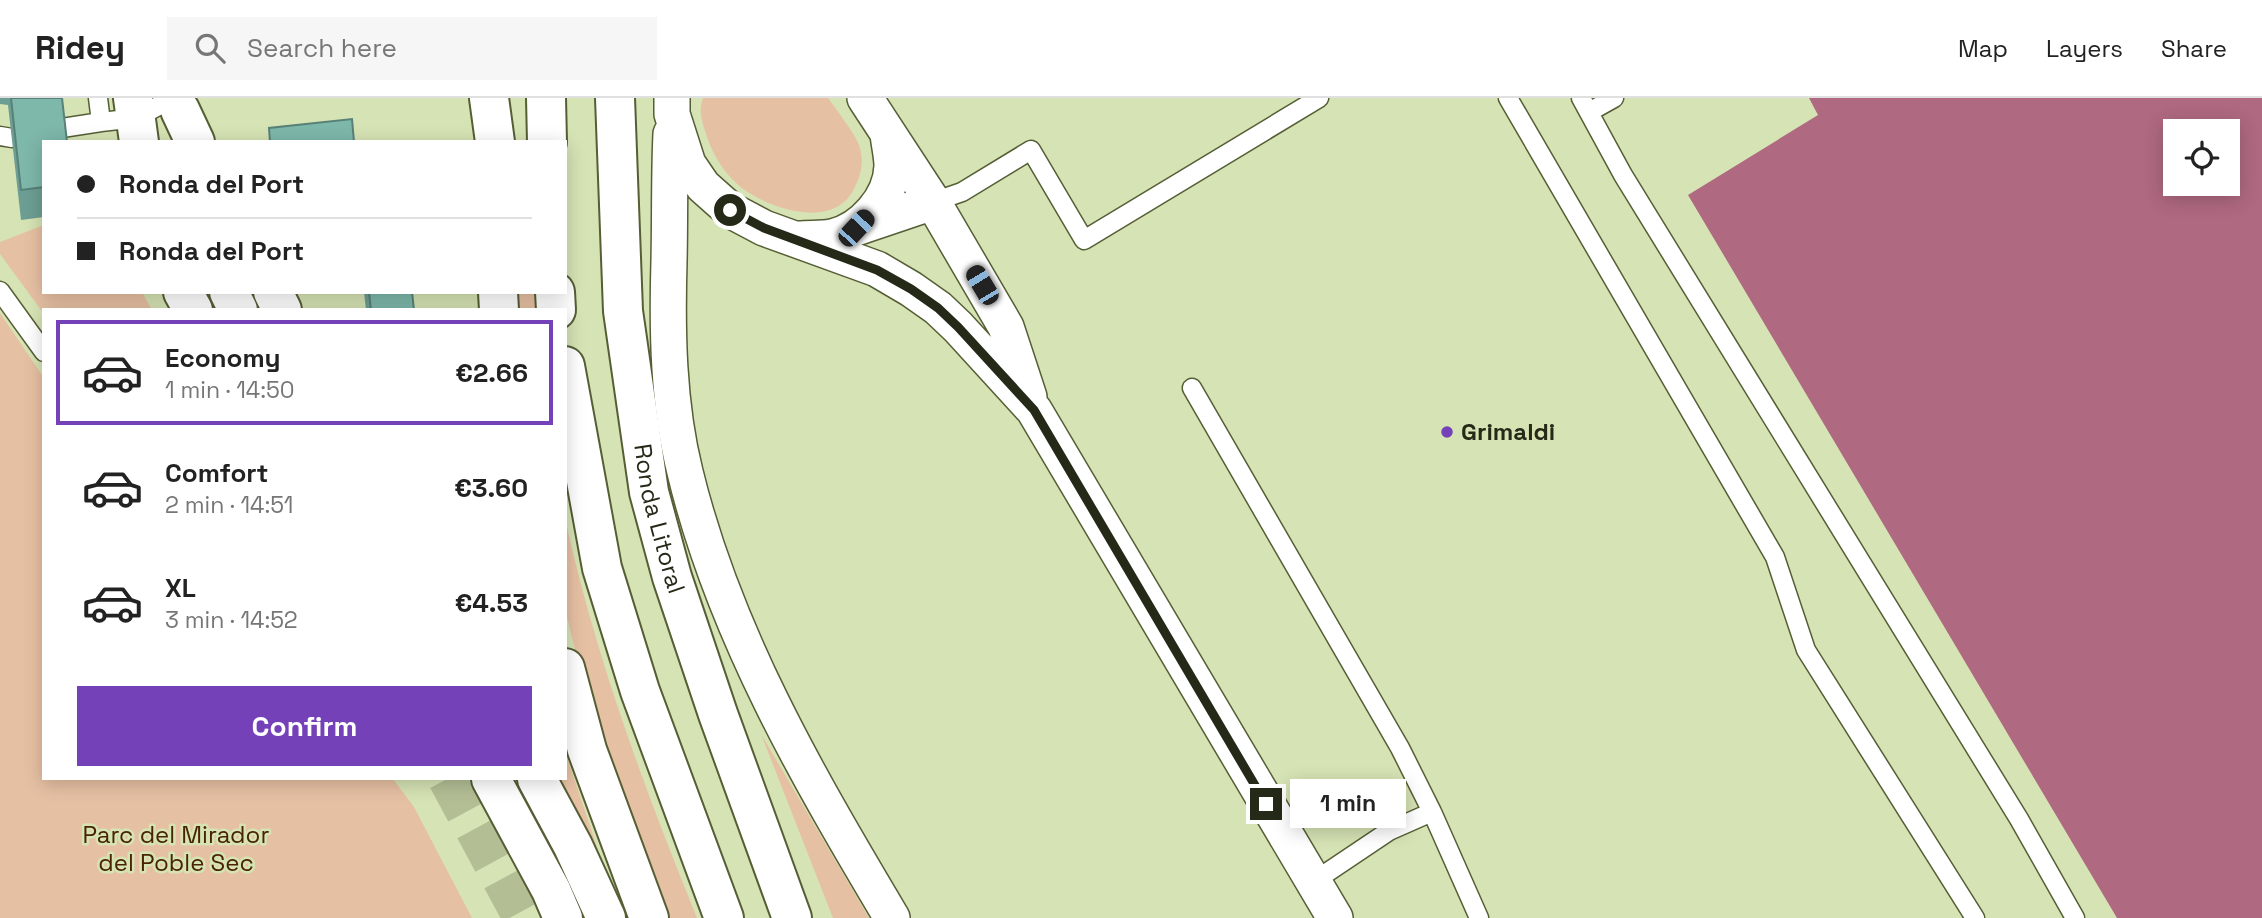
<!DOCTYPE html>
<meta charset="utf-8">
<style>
:root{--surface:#fff;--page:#f6f6f6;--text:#222;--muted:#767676;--line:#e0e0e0;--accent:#7441b8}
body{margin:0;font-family:"Space Grotesk",sans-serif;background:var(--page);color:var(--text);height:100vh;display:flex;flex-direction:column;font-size:26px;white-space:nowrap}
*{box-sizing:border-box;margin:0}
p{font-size:23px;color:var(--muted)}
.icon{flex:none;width:38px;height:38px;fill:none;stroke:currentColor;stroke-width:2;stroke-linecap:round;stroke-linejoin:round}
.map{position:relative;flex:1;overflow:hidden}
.sheet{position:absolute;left:42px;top:210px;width:525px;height:472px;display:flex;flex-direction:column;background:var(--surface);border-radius:0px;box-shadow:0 4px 18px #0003}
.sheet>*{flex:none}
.hud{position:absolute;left:42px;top:42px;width:525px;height:154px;border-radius:0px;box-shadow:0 4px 18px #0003;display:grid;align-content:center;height:154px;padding:0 35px;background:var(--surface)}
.controls{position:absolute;left:2163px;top:21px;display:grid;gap:14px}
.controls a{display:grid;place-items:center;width:77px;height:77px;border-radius:0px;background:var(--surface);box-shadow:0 4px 18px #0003;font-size:35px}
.end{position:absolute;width:32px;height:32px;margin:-16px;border:9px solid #252917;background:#fff;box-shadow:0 0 0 4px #fff}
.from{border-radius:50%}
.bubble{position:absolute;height:49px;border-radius:0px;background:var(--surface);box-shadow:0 4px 18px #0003;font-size:23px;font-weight:800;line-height:49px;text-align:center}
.car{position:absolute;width:21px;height:42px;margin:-21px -10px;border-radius:9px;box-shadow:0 0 5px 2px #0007;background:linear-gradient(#222 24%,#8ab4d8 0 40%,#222 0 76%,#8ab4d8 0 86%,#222 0)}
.hud b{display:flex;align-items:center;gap:24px;height:66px;font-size:26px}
.hud b+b{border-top:2px solid var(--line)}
.hud i{width:18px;height:18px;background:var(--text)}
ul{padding:12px 0 0;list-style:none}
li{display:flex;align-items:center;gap:21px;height:105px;margin:0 14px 10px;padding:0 21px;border:4px solid transparent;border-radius:0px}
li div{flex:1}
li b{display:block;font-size:26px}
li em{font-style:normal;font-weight:800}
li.active{border-color:var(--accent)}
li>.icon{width:63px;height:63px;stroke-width:1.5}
.action{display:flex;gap:14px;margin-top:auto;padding:14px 35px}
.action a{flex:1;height:80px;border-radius:0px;background:var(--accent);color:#fff;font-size:28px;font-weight:800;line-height:80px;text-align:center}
header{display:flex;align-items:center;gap:42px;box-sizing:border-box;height:98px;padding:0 35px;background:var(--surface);border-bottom:2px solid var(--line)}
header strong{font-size:33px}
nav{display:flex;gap:38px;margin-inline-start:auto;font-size:24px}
.search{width:490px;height:63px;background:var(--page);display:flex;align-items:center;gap:18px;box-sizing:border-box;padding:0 24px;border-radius:0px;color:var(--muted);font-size:26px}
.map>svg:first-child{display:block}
.green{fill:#e6c0a3}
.water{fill:#af6980;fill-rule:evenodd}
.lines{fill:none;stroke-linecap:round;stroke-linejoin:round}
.trunk-tunnel{stroke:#b3be95;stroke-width:38;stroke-dasharray:38 19;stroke-linecap:butt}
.service-casing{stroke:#555e35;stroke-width:21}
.minor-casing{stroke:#555e35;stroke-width:38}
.tertiary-casing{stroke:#555e35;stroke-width:42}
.secondary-casing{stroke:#555e35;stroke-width:42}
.trunk-casing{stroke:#555e35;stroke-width:42}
.service{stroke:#fff;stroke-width:18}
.minor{stroke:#fff;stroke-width:35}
.tertiary{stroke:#fff;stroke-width:38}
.secondary{stroke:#fff;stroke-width:38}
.trunk{stroke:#fff;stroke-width:38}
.wall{fill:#6c9e93}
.building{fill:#7eb8ab;stroke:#588178;stroke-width:2}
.route{stroke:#252917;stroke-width:9}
.poi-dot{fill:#7441b8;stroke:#d6e3b4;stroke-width:2.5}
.labels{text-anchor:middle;stroke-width:5;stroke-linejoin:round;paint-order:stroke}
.poi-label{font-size:24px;font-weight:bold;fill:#252917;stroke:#d6e3b4;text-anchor:start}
.street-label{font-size:24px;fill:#252917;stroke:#d6e3b4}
.park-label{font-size:24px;fill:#4a2400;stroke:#d6e3b4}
</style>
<header>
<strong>Ridey</strong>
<div class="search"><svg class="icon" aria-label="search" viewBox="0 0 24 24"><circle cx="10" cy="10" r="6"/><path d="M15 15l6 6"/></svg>Search here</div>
<nav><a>Map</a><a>Layers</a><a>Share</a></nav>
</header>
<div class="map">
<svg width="2262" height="820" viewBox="0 0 2262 820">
<rect width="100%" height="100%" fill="#d6e3b4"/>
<path class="green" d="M 703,0 L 828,0 C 837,13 856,36 860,50 C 864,65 861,77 854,91 C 832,135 759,109 733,82 C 721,70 711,52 706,36 C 702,22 698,14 703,0 Z
M 44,127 L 44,194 L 142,194 L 152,212 L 44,212 L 44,216 L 0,156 L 0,144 Z
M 518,194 L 539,194 L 540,212 L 518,212 Z
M 0,215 L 44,280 L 44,681 L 393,681 L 414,709 L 472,820 L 0,820 Z
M 565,420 C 595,558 644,689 697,820 L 669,820 L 637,745 L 595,633 L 565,511 Z
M 761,636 L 862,808 L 869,820 L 833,820 Z
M 565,653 L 604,770 L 558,681 L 565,681 Z"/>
<path class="water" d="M 1809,0 L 2262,0 L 2262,820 L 2117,820 L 1688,97 L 1818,17 ZM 2175,33 L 2228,33 L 2228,86 L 2175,86 Z"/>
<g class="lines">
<path class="trunk-tunnel" d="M 447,681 L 522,820"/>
<defs>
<path id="service" d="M 1508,0 L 1775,459 L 1806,552 L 1975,820
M 1581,0 L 1623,77 L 2019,721 L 2075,820
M 1589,14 L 1614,0
M 101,24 L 136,20 L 173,0
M 62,30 L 101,24 L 98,0
M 0,38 L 12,40
M 933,104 L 962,94 L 1031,52 L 1084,142 L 1319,0
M 0,193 L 44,254
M 1192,290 L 1400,650 L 1432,714 L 1389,733 L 1313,784
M 1432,714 L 1479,820"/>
<path id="minor" d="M 672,0 L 672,16 L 688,66 L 703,88 L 730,112 L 764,130 L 877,171 L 911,191 L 938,210 L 958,229 L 1034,312 L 1335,820
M 865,0 L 933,104 L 1006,229 L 1029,299
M 671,36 C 669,78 670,121 669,163 C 667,233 668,306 685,374 C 724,535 808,679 892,820
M 856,130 L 933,104
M 799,141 C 810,140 822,141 832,139 C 863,132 891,100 892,68 C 892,58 889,46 888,36"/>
<path id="tertiary" d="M 229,194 L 238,212
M 491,681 L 551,792 L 563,820"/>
<path id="secondary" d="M 133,0 L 139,44"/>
<g id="trunk">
<path d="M 489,0 L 495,44"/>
<path d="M 546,0 L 547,44"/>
<path id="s1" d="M 615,0 L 623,213 L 649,394 L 672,479 L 718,616 L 792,820"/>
<path d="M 180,12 L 195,44"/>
<path d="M 183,194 L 193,212"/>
<path d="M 273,194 L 282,212"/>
<path d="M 498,194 L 499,212"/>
<path d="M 555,194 L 556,212"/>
<path d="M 565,268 L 602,470 L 640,593 L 724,820"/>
<path d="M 565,570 L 587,652 L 649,820"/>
<path d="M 537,681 L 573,748 L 606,820"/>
</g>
</defs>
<use href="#service" class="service-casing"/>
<use href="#minor" class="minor-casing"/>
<use href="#tertiary" class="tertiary-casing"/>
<use href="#secondary" class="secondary-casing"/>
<use href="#trunk" class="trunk-casing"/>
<use href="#service" class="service"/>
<use href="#minor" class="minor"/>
<use href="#tertiary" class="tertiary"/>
<use href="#secondary" class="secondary"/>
<use href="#trunk" class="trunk"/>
</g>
<path class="wall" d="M 0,0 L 62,0 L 44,44 L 44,119 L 21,122 L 8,7 L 0,6 Z
M 364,194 L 412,194 L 414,212 L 366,212 Z"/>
<path class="building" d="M 11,0 L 62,0 L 67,44 L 44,44 L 44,89 L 21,92 Z
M 352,21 L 354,44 L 270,44 L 269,30 Z
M 369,194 L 412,194 L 414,212 L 371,212 Z"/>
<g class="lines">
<path class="route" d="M 730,112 L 764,130 L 877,172 L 911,191 L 938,210 L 958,229 L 1034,312 L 1266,706"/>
</g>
<circle class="poi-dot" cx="1447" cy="334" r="7"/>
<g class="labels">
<g class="poi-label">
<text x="1461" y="342">Grimaldi</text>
</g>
<g class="street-label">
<text dy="8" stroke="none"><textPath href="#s1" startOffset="424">Ronda Litoral</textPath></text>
</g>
<g class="park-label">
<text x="176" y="745">Parc del Mirador<tspan x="176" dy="28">del Poble Sec</tspan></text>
</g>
</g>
</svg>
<div class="controls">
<a><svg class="icon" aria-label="locate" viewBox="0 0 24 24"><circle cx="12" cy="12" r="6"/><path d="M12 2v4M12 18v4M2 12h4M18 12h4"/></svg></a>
</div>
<i class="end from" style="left:730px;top:112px"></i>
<i class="end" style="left:1266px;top:706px"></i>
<div class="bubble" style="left:1290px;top:681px;width:116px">1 min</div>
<i class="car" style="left:856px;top:130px;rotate:43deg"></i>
<i class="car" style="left:982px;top:187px;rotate:329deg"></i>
<div class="hud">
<b><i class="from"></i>Ronda del Port</b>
<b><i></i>Ronda del Port</b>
</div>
<section class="sheet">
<ul>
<li class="active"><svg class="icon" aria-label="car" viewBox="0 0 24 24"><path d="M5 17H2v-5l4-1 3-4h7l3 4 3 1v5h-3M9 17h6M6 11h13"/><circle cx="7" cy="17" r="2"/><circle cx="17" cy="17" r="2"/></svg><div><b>Economy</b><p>1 min · 14:50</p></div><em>€2.66</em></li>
<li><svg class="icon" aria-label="car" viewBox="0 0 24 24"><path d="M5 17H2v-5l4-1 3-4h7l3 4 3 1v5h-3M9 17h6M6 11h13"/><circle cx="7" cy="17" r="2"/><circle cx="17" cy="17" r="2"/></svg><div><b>Comfort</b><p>2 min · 14:51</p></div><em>€3.60</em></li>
<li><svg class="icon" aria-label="car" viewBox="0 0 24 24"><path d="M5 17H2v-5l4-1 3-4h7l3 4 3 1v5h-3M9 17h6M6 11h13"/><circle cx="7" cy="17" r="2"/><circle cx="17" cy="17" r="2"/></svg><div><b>XL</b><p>3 min · 14:52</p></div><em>€4.53</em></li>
</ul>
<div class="action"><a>Confirm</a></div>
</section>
</div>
